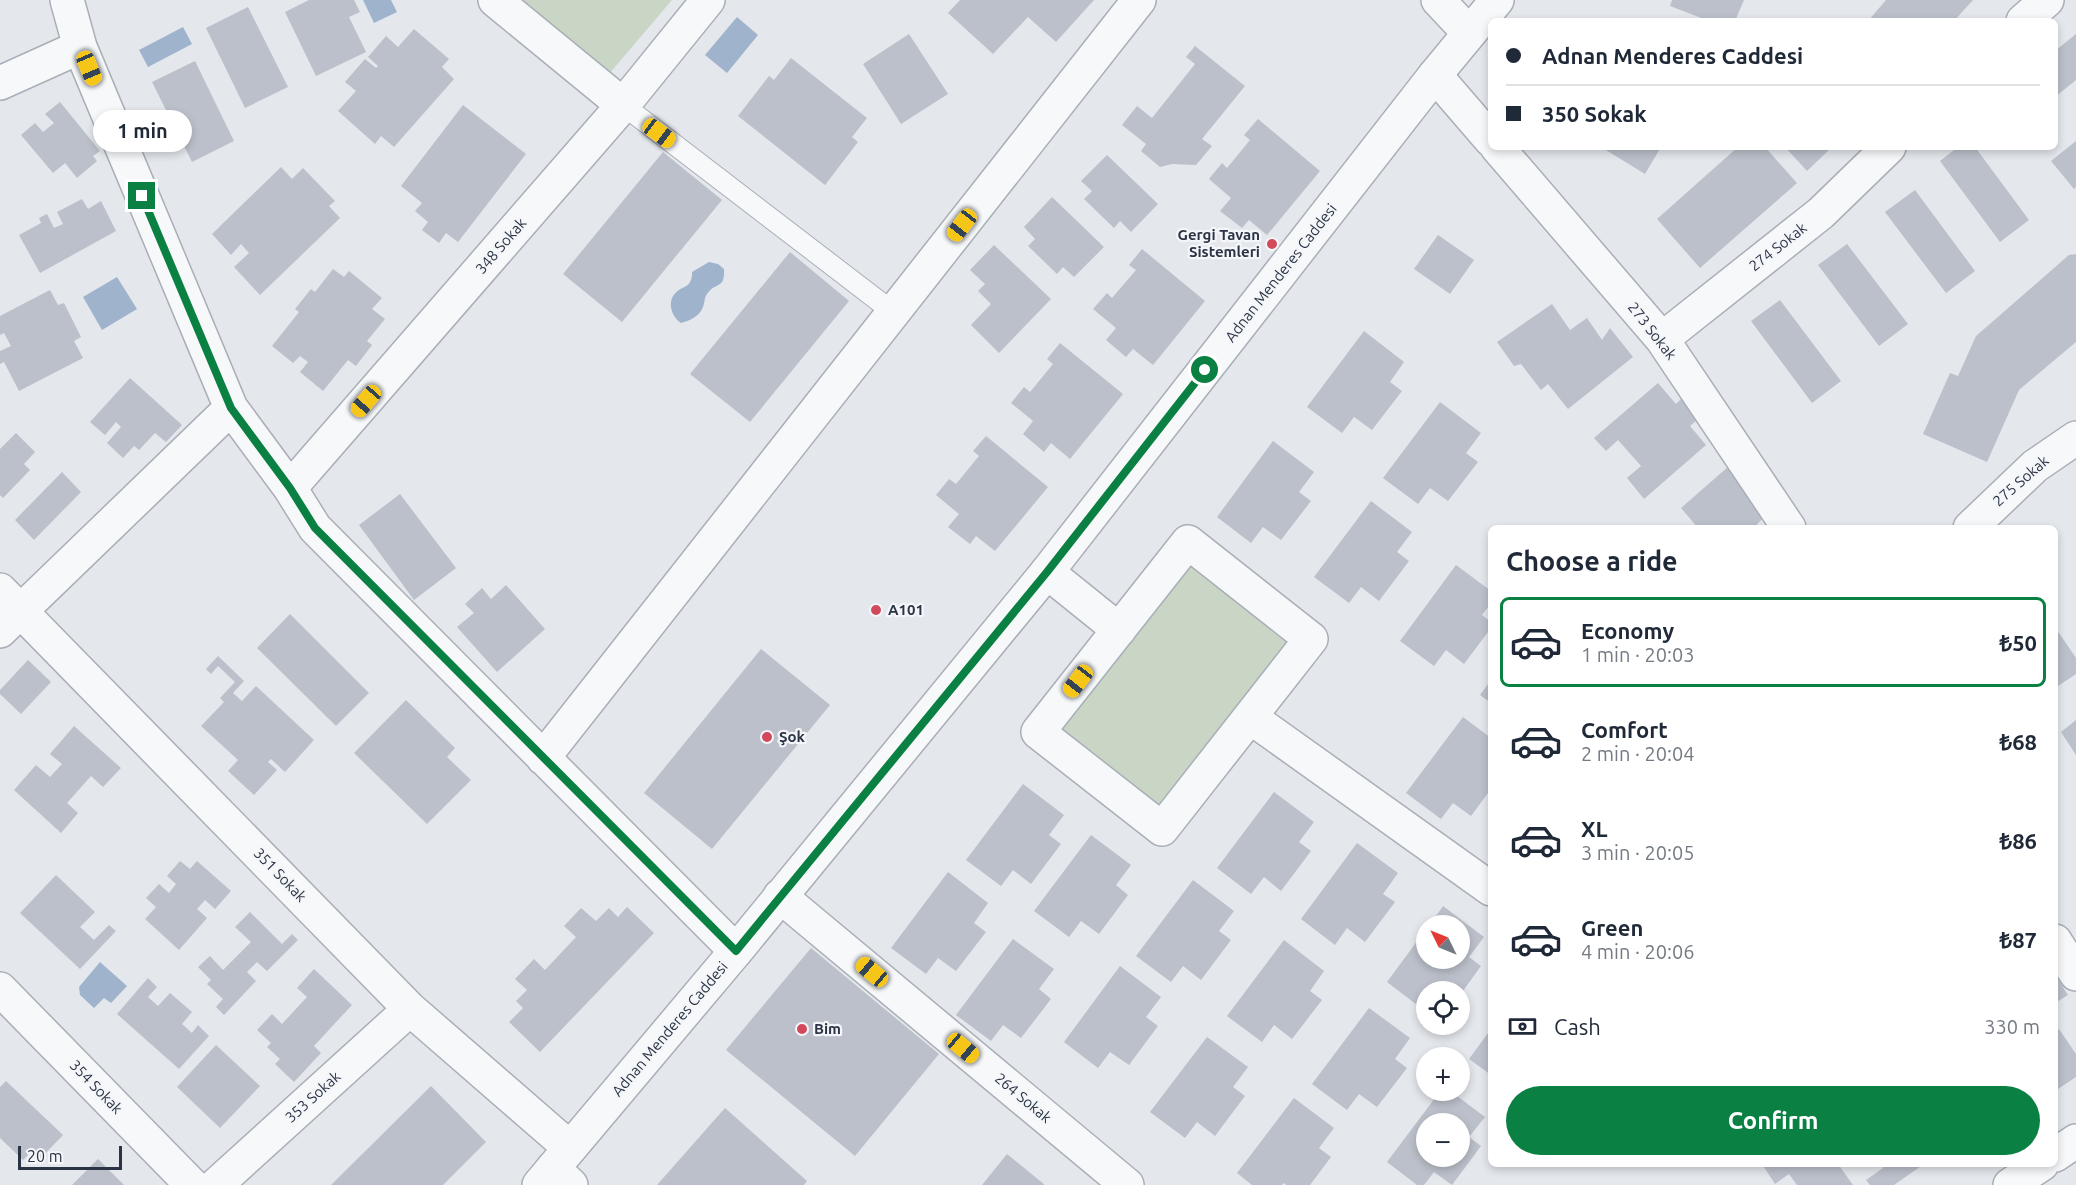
<!DOCTYPE html>
<meta charset="utf-8">
<style>
:root{--surface:#fff;--page:#f2f2f3;--text:#1f2937;--muted:#747a83;--line:#e0e1e3;--accent:#0b8043}
body{margin:0;font-family:Ubuntu,sans-serif;background:var(--page);color:var(--text);height:100vh;display:flex;flex-direction:column;font-size:22px;white-space:nowrap}
*{box-sizing:border-box;margin:0}
p{font-size:20px;color:var(--muted)}
.icon{flex:none;width:33px;height:33px;fill:none;stroke:currentColor;stroke-width:2;stroke-linecap:round;stroke-linejoin:round}
.map{position:relative;flex:1;overflow:hidden}
.drawer{position:absolute;left:1488px;top:525px;width:570px;height:642px;display:flex;flex-direction:column;background:var(--surface);border-radius:9px;box-shadow:0 3px 9px #0003}
.drawer>*{flex:none}
.top-card{position:absolute;left:1488px;top:18px;width:570px;height:132px;border-radius:9px;box-shadow:0 3px 9px #0003;display:grid;align-content:center;height:132px;padding:0 18px;background:var(--surface)}
.needle{width:39px;rotate:313deg}
.tools{position:absolute;left:1416px;top:915px;display:grid;gap:12px}
.tools a{display:grid;place-items:center;width:54px;height:54px;border-radius:50%;background:var(--surface);box-shadow:0 3px 9px #0003;font-size:30px}
.scale{position:absolute;left:18px;bottom:15px;width:104px;box-sizing:border-box;padding-left:6px;border:3px solid #2b3445;border-top:0;font-size:16px;line-height:21px;white-space:nowrap;color:#2b3445;-webkit-text-stroke:4px #f4f6f9;paint-order:stroke}
.end{position:absolute;width:27px;height:27px;margin:-14px;border:8px solid #0b8043;background:#fff;box-shadow:0 0 0 3px #fff}
.from{border-radius:50%}
.bubble{position:absolute;height:42px;border-radius:21px;background:var(--surface);box-shadow:0 3px 9px #0003;font-size:20px;font-weight:700;line-height:42px;text-align:center}
.car{position:absolute;width:18px;height:36px;margin:-18px -9px;border-radius:8px;box-shadow:0 0 4px 2px #0007;background:linear-gradient(#f5c518 24%,#345 0 40%,#f5c518 0 76%,#345 0 86%,#f5c518 0)}
.top-card b{display:flex;align-items:center;gap:21px;height:57px;font-size:22px}
.top-card b+b{border-top:2px solid var(--line)}
.top-card i{width:15px;height:15px;background:var(--text)}
ul{padding:0;list-style:none}
li{display:flex;align-items:center;gap:18px;height:90px;margin:0 12px 9px;padding:0 6px;border:3px solid transparent;border-radius:9px}
li div{flex:1}
li b{display:block;font-size:22px}
li em{font-style:normal;font-weight:700}
li.on{border-color:var(--accent)}
li>.icon{width:54px;height:54px;stroke-width:1.5}
h2{padding:0 18px;font-size:27px;line-height:72px}
.pay{display:flex;align-items:center;gap:15px;height:66px;padding:0 18px;font-size:22px}
.pay p{margin-inline-start:auto}
.cta{display:flex;gap:12px;margin-top:auto;padding:12px 18px}
.cta a{flex:1;height:69px;border-radius:36px;background:var(--accent);color:#fff;font-size:24px;font-weight:700;line-height:69px;text-align:center}
.map>svg:first-child{display:block}
.green{fill:#c9d6c5}
.water{fill:#9fb4cc}
.building{fill:#bbc0ca;fill-rule:evenodd}
.lines{fill:none;stroke-linecap:round;stroke-linejoin:round}
.service-casing{stroke:#a9aeb7;stroke-width:22}
.minor-casing{stroke:#a9aeb7;stroke-width:36}
.tertiary-casing{stroke:#a9aeb7;stroke-width:36}
.service{stroke:#f7f8fa;stroke-width:20}
.minor{stroke:#f7f8fa;stroke-width:33}
.tertiary{stroke:#f7f8fa;stroke-width:33}
.route{stroke:#0b8043;stroke-width:8}
.poi-dot{fill:#d1495b;stroke:#f4f6f9;stroke-width:2}
.labels{text-anchor:middle;stroke-width:4.5;stroke-linejoin:round;paint-order:stroke}
.poi-label{font-size:15px;font-weight:bold;fill:#2b3445;stroke:#f4f6f9;text-anchor:start}
.street-label{font-size:15px;fill:#2b3445;stroke:#f4f6f9}
</style>
<div class="map">
<svg width="2076" height="1185" viewBox="0 0 2076 1185">
<rect width="100%" height="100%" fill="#e4e7ec"/>
<path class="green" d="M 517,0 L 672,0 L 609,74 Z
M 1190,549 L 1305,638 L 1164,820 L 1050,731 Z"/>
<path class="water" d="M 363,0 L 391,0 L 397,12 L 374,23 Z
M 737,17 L 758,35 L 727,73 L 705,55 Z
M 183,27 L 192,44 L 148,67 L 139,50 Z
M 709,262 L 718,264 L 724,269 C 725,290 716,281 707,294 C 704,298 705,302 703,307 C 700,316 689,321 681,323 C 670,316 666,298 679,290 C 683,287 687,287 690,282 C 692,279 692,275 692,272 Z
M 117,277 L 137,309 L 102,330 L 83,297 Z
M 100,962 L 127,986 L 111,1003 L 104,998 L 94,1008 L 80,995 L 79,987 Z"/>
<path class="building" d="M 309,0 L 354,0 L 360,12 L 349,17 L 366,52 L 316,76 L 285,12 Z
M 960,0 L 1094,0 L 1056,42 L 1028,17 L 993,54 L 948,13 Z
M 1672,0 L 1744,0 L 1735,21 L 1709,21 L 1670,6 Z
M 1886,0 L 1973,0 L 1954,21 L 1868,21 Z
M 248,7 L 288,87 L 245,108 L 206,28 Z
M 414,29 L 449,59 L 442,67 L 454,79 L 394,147 L 381,136 L 375,144 L 338,111 L 356,91 L 345,82 L 365,59 L 376,68 L 378,66 L 368,57 L 386,36 L 398,47 Z
M 909,34 L 948,94 L 901,124 L 863,64 Z
M 2076,34 L 2076,80 L 2055,97 L 2055,51 Z
M 1195,46 L 1245,86 L 1202,139 L 1212,146 L 1196,165 L 1172,164 L 1160,167 L 1141,151 L 1146,144 L 1122,125 L 1137,106 L 1152,118 L 1195,64 L 1186,57 Z
M 791,58 L 867,118 L 852,137 L 858,142 L 825,185 L 738,116 L 769,76 L 774,80 Z
M 195,61 L 234,141 L 192,162 L 152,82 Z
M 60,102 L 100,151 L 93,156 L 97,161 L 77,178 L 65,163 L 53,173 L 21,135 L 35,123 L 43,132 L 54,123 L 45,114 Z
M 463,105 L 526,154 L 458,242 L 446,233 L 439,243 L 422,230 L 428,222 L 415,211 L 422,203 L 401,186 Z
M 1258,119 L 1320,171 L 1267,235 L 1249,220 L 1242,228 L 1220,211 L 1231,198 L 1209,179 L 1222,163 L 1227,168 L 1250,140 L 1244,135 Z
M 2076,141 L 2076,187 L 2074,189 L 2051,161 Z
M 1601,147 L 1661,147 L 1645,174 Z
M 1738,147 L 1765,147 L 1797,183 L 1700,268 L 1657,219 Z
M 1785,147 L 1832,147 L 1807,171 Z
M 1958,147 L 1975,147 L 2029,220 L 2000,242 L 1940,161 Z
M 663,152 L 722,200 L 622,322 L 563,274 Z
M 1107,155 L 1158,204 L 1131,232 L 1120,221 L 1114,228 L 1084,199 L 1092,191 L 1081,181 Z
M 281,167 L 292,179 L 303,168 L 335,201 L 329,206 L 340,218 L 260,295 L 234,267 L 249,253 L 241,244 L 231,255 L 212,234 Z
M 1915,190 L 1975,271 L 1946,293 L 1885,212 Z
M 1052,197 L 1104,247 L 1074,277 L 1063,267 L 1057,274 L 1028,246 L 1035,239 L 1024,227 Z
M 82,199 L 88,209 L 101,201 L 116,231 L 40,273 L 19,235 L 41,223 L 39,218 L 47,214 L 54,228 L 63,224 L 57,212 Z
M 1438,235 L 1474,260 L 1450,294 L 1414,269 Z
M 1847,244 L 1908,324 L 1879,346 L 1818,265 Z
M 994,245 L 1051,299 L 999,353 L 971,325 L 991,304 L 978,291 L 985,284 L 970,270 Z
M 1142,249 L 1205,301 L 1153,365 L 1133,349 L 1126,357 L 1106,340 L 1116,328 L 1093,309 L 1107,293 L 1112,298 L 1136,270 L 1129,265 Z
M 790,252 L 849,301 L 750,422 L 690,374 Z
M 2076,254 L 2076,342 L 2019,390 L 1987,462 L 1923,434 L 1950,373 L 1958,376 L 1976,336 L 2069,255 Z
M 333,269 L 344,277 L 349,271 L 382,298 L 372,309 L 385,319 L 367,341 L 372,345 L 356,366 L 348,360 L 323,391 L 300,372 L 308,362 L 300,356 L 293,363 L 272,346 L 299,312 L 295,309 L 311,289 L 315,292 Z
M 50,290 L 58,305 L 64,303 L 81,337 L 74,341 L 83,358 L 19,391 L 4,362 L 0,364 L 0,351 L 11,346 L 4,333 L 0,335 L 0,316 Z
M 1780,300 L 1841,381 L 1812,403 L 1751,321 Z
M 1552,304 L 1570,330 L 1587,318 L 1602,340 L 1610,328 L 1633,357 L 1568,409 L 1548,384 L 1541,390 L 1521,364 L 1514,366 L 1497,342 Z
M 1364,331 L 1404,362 L 1390,382 L 1402,391 L 1372,430 L 1354,417 L 1342,433 L 1307,407 Z
M 1060,343 L 1123,394 L 1070,459 L 1051,443 L 1044,452 L 1023,434 L 1033,421 L 1011,403 L 1024,387 L 1030,392 L 1053,364 L 1047,359 Z
M 130,378 L 182,425 L 166,442 L 155,433 L 139,450 L 134,446 L 123,458 L 107,443 L 121,427 L 116,422 L 105,435 L 90,422 Z
M 1658,383 L 1676,404 L 1681,399 L 1698,419 L 1690,426 L 1706,445 L 1644,499 L 1627,478 L 1641,466 L 1618,440 L 1606,451 L 1594,438 Z
M 1440,402 L 1481,433 L 1466,453 L 1478,462 L 1448,501 L 1430,488 L 1418,504 L 1383,478 Z
M 16,433 L 35,452 L 24,464 L 30,470 L 3,498 L 0,495 L 0,449 Z
M 986,436 L 1048,487 L 995,551 L 976,536 L 970,544 L 948,527 L 959,514 L 936,495 L 949,479 L 956,484 L 979,456 L 973,451 Z
M 1273,441 L 1314,472 L 1299,492 L 1311,501 L 1281,540 L 1263,527 L 1251,543 L 1217,517 Z
M 1729,466 L 1769,513 L 1757,524 L 1761,528 L 1698,528 L 1681,508 Z
M 62,472 L 81,492 L 34,540 L 15,520 Z
M 400,494 L 456,568 L 414,600 L 359,525 Z
M 1371,501 L 1412,532 L 1397,552 L 1409,561 L 1379,601 L 1361,587 L 1349,603 L 1314,577 Z
M 1456,565 L 1491,591 L 1491,603 L 1482,615 L 1491,622 L 1491,628 L 1464,664 L 1446,650 L 1434,666 L 1400,641 Z
M 506,585 L 545,629 L 497,672 L 457,627 L 474,613 L 465,604 L 482,588 L 491,599 Z
M 290,614 L 369,693 L 336,726 L 257,648 Z
M 2055,627 L 2076,658 L 2076,674 L 2055,688 Z
M 761,649 L 830,705 L 712,849 L 644,793 Z
M 218,656 L 244,681 L 233,693 L 242,701 L 256,686 L 314,740 L 285,772 L 271,759 L 268,762 L 277,770 L 254,795 L 228,771 L 238,760 L 201,726 L 224,702 L 220,698 L 235,682 L 218,666 L 211,674 L 206,669 Z
M 28,660 L 51,682 L 21,714 L 0,694 L 0,690 Z
M 1491,680 L 1491,703 L 1480,695 Z
M 406,700 L 455,748 L 447,757 L 471,780 L 427,824 L 354,753 Z
M 1463,717 L 1491,738 L 1491,764 L 1489,768 L 1491,769 L 1491,789 L 1471,816 L 1453,803 L 1441,819 L 1406,793 Z
M 2076,720 L 2076,755 L 2061,732 Z
M 74,726 L 121,768 L 103,787 L 91,776 L 67,803 L 78,813 L 61,833 L 14,790 L 36,765 L 50,777 L 62,764 L 50,754 Z
M 1023,784 L 1064,815 L 1049,835 L 1061,844 L 1031,884 L 1013,870 L 1001,886 L 966,860 Z
M 1274,792 L 1314,822 L 1299,842 L 1311,851 L 1281,891 L 1264,877 L 1251,894 L 1217,868 Z
M 1091,835 L 1131,865 L 1116,885 L 1128,895 L 1099,934 L 1081,921 L 1069,937 L 1034,911 Z
M 1357,843 L 1398,873 L 1383,894 L 1395,902 L 1365,942 L 1347,928 L 1335,945 L 1301,919 Z
M 180,861 L 190,869 L 197,861 L 231,891 L 215,909 L 205,900 L 197,909 L 207,918 L 179,950 L 145,919 L 156,907 L 146,898 L 159,884 L 169,893 L 176,884 L 167,876 Z
M 948,872 L 988,903 L 974,923 L 986,932 L 956,971 L 938,958 L 926,974 L 891,948 Z
M 56,875 L 95,912 L 80,927 L 94,940 L 109,925 L 116,931 L 80,969 L 20,913 Z
M 1193,880 L 1234,911 L 1219,931 L 1231,940 L 1201,980 L 1183,966 L 1171,982 L 1136,956 Z
M 1443,906 L 1484,937 L 1469,957 L 1481,966 L 1460,995 L 1460,992 L 1426,992 L 1426,1001 L 1421,1008 L 1387,982 L 1426,929 L 1426,958 L 1460,958 L 1460,926 L 1429,926 Z
M 627,907 L 654,933 L 540,1052 L 509,1022 L 523,1008 L 516,1001 L 527,990 L 515,979 L 534,959 L 545,970 L 576,937 L 564,926 L 581,908 L 596,921 L 609,908 L 618,917 Z
M 250,912 L 282,944 L 292,934 L 298,940 L 267,971 L 257,962 L 247,972 L 256,981 L 224,1015 L 216,1007 L 223,999 L 207,984 L 211,980 L 198,967 L 210,956 L 223,970 L 251,942 L 235,927 Z
M 1013,939 L 1054,969 L 1039,989 L 1051,999 L 1021,1038 L 1003,1025 L 991,1041 L 956,1015 Z
M 1284,940 L 1324,971 L 1310,991 L 1322,1000 L 1292,1039 L 1274,1025 L 1262,1042 L 1227,1016 Z
M 811,948 L 939,1054 L 855,1156 L 726,1050 Z
M 1120,966 L 1161,997 L 1146,1017 L 1158,1026 L 1129,1065 L 1110,1052 L 1098,1068 L 1064,1042 Z
M 314,969 L 352,1005 L 314,1046 L 321,1053 L 294,1082 L 275,1064 L 280,1059 L 267,1047 L 271,1043 L 257,1030 L 272,1014 L 282,1024 L 307,997 L 297,988 Z
M 2055,975 L 2068,995 L 2055,1003 Z
M 148,978 L 157,987 L 148,997 L 158,1006 L 170,993 L 192,1012 L 182,1024 L 192,1033 L 198,1025 L 209,1036 L 179,1069 L 117,1014 Z
M 1369,1008 L 1410,1038 L 1395,1059 L 1407,1068 L 1377,1107 L 1359,1094 L 1347,1110 L 1312,1084 Z
M 1491,1029 L 1491,1075 L 1469,1059 Z
M 2059,1029 L 2076,1054 L 2076,1077 L 2055,1091 L 2055,1031 Z
M 1207,1037 L 1248,1067 L 1233,1087 L 1245,1096 L 1215,1136 L 1197,1122 L 1185,1138 L 1150,1112 Z
M 216,1045 L 260,1086 L 220,1128 L 177,1087 Z
M 6,1081 L 63,1135 L 40,1159 L 32,1151 L 23,1160 L 0,1138 L 0,1087 Z
M 431,1086 L 486,1142 L 443,1185 L 331,1185 Z
M 1441,1090 L 1449,1090 L 1485,1117 L 1469,1137 L 1481,1146 L 1452,1185 L 1434,1172 L 1424,1185 L 1417,1185 L 1387,1162 ZM 1426,1124 L 1460,1124 L 1460,1156 L 1426,1156 Z
M 1294,1098 L 1334,1128 L 1319,1148 L 1331,1157 L 1310,1185 L 1286,1185 L 1284,1183 L 1282,1185 L 1252,1185 L 1237,1173 Z
M 725,1108 L 807,1181 L 804,1185 L 657,1185 Z
M 1007,1154 L 1045,1185 L 982,1185 Z
M 98,1159 L 124,1185 L 72,1185 Z
M 1768,1164 L 1838,1164 L 1853,1185 L 1797,1185 L 1789,1174 L 1775,1184 L 1764,1167 Z
M 1880,1164 L 1924,1164 L 1894,1185 L 1870,1185 L 1866,1180 L 1883,1168 Z"/>
<g class="lines">
<defs>
<path id="service" d="M 623,105 L 893,312"/>
<path id="minor" d="M 67,0 L 80,47 L 231,408 L 290,488 L 315,528 L 736,951
M 495,0 L 623,105
M 1438,0 L 1469,33
M 2023,21 L 2047,0
M 1435,75 L 1491,140
M 0,83 L 80,47
M 1497,147 L 1662,339 L 1789,528
M 1662,339 L 1821,213 L 1889,147
M 290,488 L 623,105 L 708,0
M 1970,528 L 2035,466 L 2076,438
M 1188,542 L 1311,639 L 1162,829 L 1038,732 Z
M 1047,572 L 1119,630
M 0,590 L 410,1009 L 570,1148
M 0,631 L 231,408
M 1250,717 L 1491,889
M 543,758 L 1139,0
M 780,896 L 1127,1185
M 2055,941 L 2076,974
M 0,989 L 192,1185
M 553,1168 L 571,1185
M 216,1185 L 410,1009"/>
<path id="tertiary" d="M 2055,1155 L 2076,1141
M 539,1185 L 736,951 L 1047,572 L 1435,75 L 1497,0
M 2010,1185 L 2042,1164"/>
</defs>
<use href="#service" class="service-casing"/>
<use href="#minor" class="minor-casing"/>
<use href="#tertiary" class="tertiary-casing"/>
<use href="#service" class="service"/>
<use href="#minor" class="minor"/>
<use href="#tertiary" class="tertiary"/>
</g>
<g class="lines">
<path class="route" d="M 142,196 L 231,408 L 290,488 L 315,528 L 736,951 L 1047,572 L 1205,370"/>
</g>
<g class="poi-dot">
<circle cx="1272" cy="244" r="6"/>
<circle cx="876" cy="610" r="6"/>
<circle cx="767" cy="737" r="6"/>
<circle cx="802" cy="1029" r="6"/>
</g>
<g class="labels">
<g class="poi-label">
<text x="1260" y="240" text-anchor="end">Gergi Tavan<tspan x="1260" dy="17">Sistemleri</tspan></text>
<text x="888" y="615">A101</text>
<text x="779" y="742">Şok</text>
<text x="814" y="1034">Bim</text>
</g>
<g class="street-label">
<text transform="translate(501 246) rotate(-49)" y="5">348 Sokak</text>
<text transform="translate(1778 247) rotate(-38)" y="5">274 Sokak</text>
<text transform="translate(1281 273) rotate(-52)" y="5">Adnan Menderes Caddesi</text>
<text transform="translate(1652 331) rotate(52)" y="5">273 Sokak</text>
<text transform="translate(2021 481) rotate(-41)" y="5">275 Sokak</text>
<text transform="translate(280 875) rotate(46)" y="5">351 Sokak</text>
<text transform="translate(670 1029) rotate(-50)" y="5">Adnan Menderes Caddesi</text>
<text transform="translate(96 1087) rotate(46)" y="5">354 Sokak</text>
<text transform="translate(313 1097) rotate(-42)" y="5">353 Sokak</text>
<text transform="translate(1023 1098) rotate(40)" y="5">264 Sokak</text>
</g>
</g>
</svg>
<div class="tools">
<a><svg class="needle" viewBox="-14 -14 28 28"><path d="M0-13l5 13h-10z" fill="#e53935"/><path d="M0 13l5-13h-10z" fill="#747a83"/></svg></a>
<a><svg class="icon" aria-label="locate" viewBox="0 0 24 24"><circle cx="12" cy="12" r="6"/><path d="M12 2v4M12 18v4M2 12h4M18 12h4"/></svg></a>
<a>+</a>
<a>−</a>
</div>
<div class="scale">20 m</div>
<i class="end from" style="left:1205px;top:370px"></i>
<i class="end" style="left:142px;top:196px"></i>
<div class="bubble" style="left:93px;top:110px;width:99px">1 min</div>
<i class="car" style="left:89px;top:68px;rotate:157deg"></i>
<i class="car" style="left:659px;top:133px;rotate:127deg"></i>
<i class="car" style="left:962px;top:225px;rotate:218deg"></i>
<i class="car" style="left:366px;top:401px;rotate:221deg"></i>
<i class="car" style="left:1078px;top:681px;rotate:218deg"></i>
<i class="car" style="left:872px;top:972px;rotate:310deg"></i>
<i class="car" style="left:963px;top:1048px;rotate:130deg"></i>
<div class="top-card">
<b><i class="from"></i>Adnan Menderes Caddesi</b>
<b><i></i>350 Sokak</b>
</div>
<section class="drawer">
<h2>Choose a ride</h2>
<ul>
<li class="on"><svg class="icon" aria-label="car" viewBox="0 0 24 24"><path d="M5 17H2v-5l4-1 3-4h7l3 4 3 1v5h-3M9 17h6M6 11h13"/><circle cx="7" cy="17" r="2"/><circle cx="17" cy="17" r="2"/></svg><div><b>Economy</b><p>1 min · 20:03</p></div><em>₺50</em></li>
<li><svg class="icon" aria-label="car" viewBox="0 0 24 24"><path d="M5 17H2v-5l4-1 3-4h7l3 4 3 1v5h-3M9 17h6M6 11h13"/><circle cx="7" cy="17" r="2"/><circle cx="17" cy="17" r="2"/></svg><div><b>Comfort</b><p>2 min · 20:04</p></div><em>₺68</em></li>
<li><svg class="icon" aria-label="car" viewBox="0 0 24 24"><path d="M5 17H2v-5l4-1 3-4h7l3 4 3 1v5h-3M9 17h6M6 11h13"/><circle cx="7" cy="17" r="2"/><circle cx="17" cy="17" r="2"/></svg><div><b>XL</b><p>3 min · 20:05</p></div><em>₺86</em></li>
<li><svg class="icon" aria-label="car" viewBox="0 0 24 24"><path d="M5 17H2v-5l4-1 3-4h7l3 4 3 1v5h-3M9 17h6M6 11h13"/><circle cx="7" cy="17" r="2"/><circle cx="17" cy="17" r="2"/></svg><div><b>Green</b><p>4 min · 20:06</p></div><em>₺87</em></li>
</ul>
<div class="pay"><svg class="icon" aria-label="cash" viewBox="0 0 24 24"><path d="M3 7h18v10H3z"/><circle cx="12" cy="12" r="2"/></svg>Cash<p>330 m</p></div>
<div class="cta"><a>Confirm</a></div>
</section>
</div>
